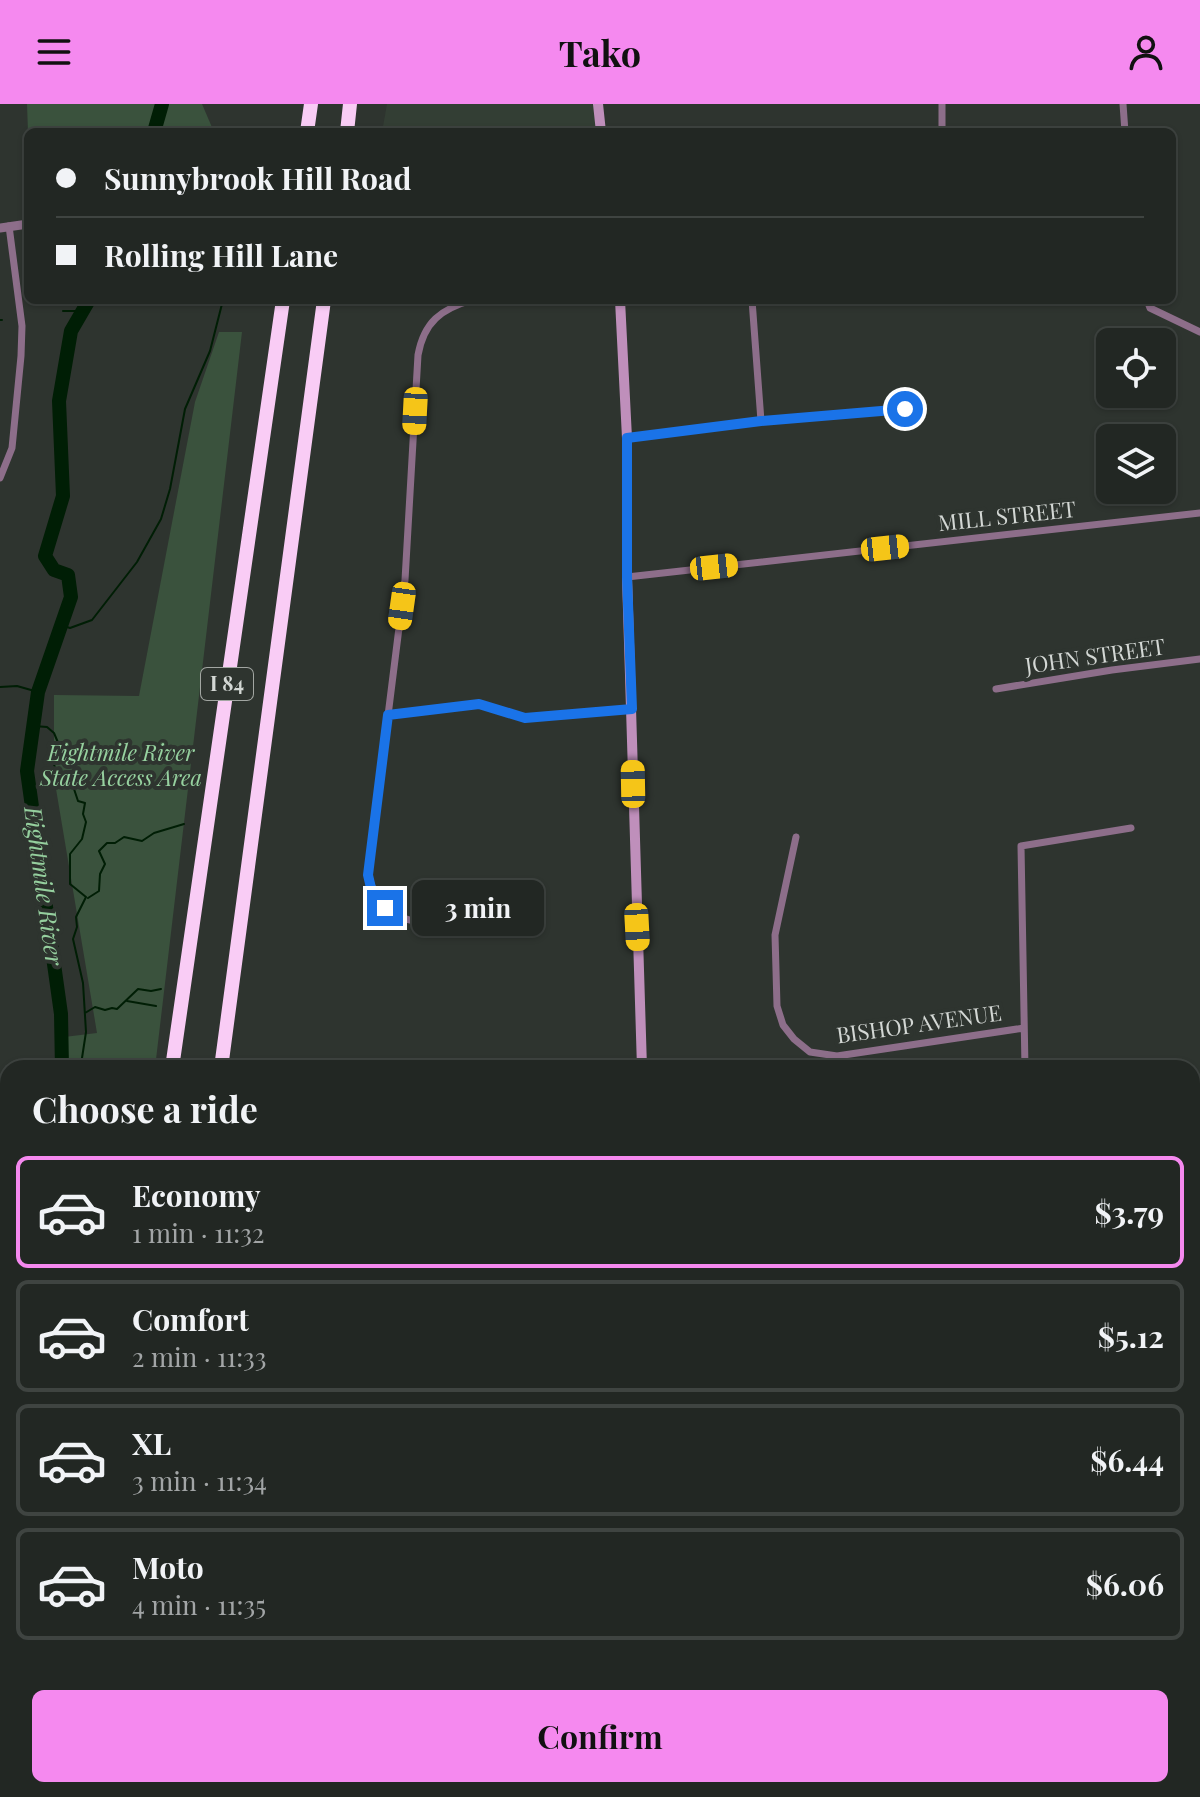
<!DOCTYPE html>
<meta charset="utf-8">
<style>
:root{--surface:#222723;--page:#2a2f2b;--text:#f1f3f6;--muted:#a2a5a6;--line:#3f4441;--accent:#f589ef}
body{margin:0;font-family:"Playfair Display",serif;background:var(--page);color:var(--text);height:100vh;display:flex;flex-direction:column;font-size:30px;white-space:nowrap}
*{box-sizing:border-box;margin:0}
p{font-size:26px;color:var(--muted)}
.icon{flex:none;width:44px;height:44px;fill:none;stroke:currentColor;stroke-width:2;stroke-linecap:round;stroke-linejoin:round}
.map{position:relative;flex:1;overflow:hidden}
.drawer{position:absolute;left:0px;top:956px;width:1200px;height:738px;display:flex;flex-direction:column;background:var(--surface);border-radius:24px 24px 0 0;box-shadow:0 2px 6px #0004,0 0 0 2px var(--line)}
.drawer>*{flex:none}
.guide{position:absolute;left:24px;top:24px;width:1152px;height:176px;border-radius:12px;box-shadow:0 2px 6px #0004,0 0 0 2px var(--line);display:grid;align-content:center;height:176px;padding:0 32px;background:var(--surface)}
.buttons{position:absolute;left:1096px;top:224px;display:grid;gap:16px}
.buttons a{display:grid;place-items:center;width:80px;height:80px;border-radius:12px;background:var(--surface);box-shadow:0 2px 6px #0004,0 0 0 2px var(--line);font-size:40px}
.end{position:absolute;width:36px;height:36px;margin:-18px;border:10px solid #1a73e8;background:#fff;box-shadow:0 0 0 4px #fff}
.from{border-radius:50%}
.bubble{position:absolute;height:56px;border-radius:12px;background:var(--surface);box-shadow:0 2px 6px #0004,0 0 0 2px var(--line);font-size:26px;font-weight:700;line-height:56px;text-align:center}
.car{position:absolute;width:24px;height:48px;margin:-24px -12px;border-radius:10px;box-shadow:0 0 6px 2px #0007;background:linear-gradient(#f5c518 24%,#345 0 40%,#f5c518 0 76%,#345 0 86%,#f5c518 0)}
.guide b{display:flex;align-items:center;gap:28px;height:76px;font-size:30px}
.guide b+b{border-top:2px solid var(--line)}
.guide i{width:20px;height:20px;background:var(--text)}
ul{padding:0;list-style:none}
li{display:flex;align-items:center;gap:24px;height:112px;margin:0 16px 12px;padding:0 16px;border:4px solid var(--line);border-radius:12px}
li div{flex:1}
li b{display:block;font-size:30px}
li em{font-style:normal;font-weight:700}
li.on{border-color:var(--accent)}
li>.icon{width:72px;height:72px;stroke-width:1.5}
h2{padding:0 32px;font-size:36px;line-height:96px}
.primary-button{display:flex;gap:16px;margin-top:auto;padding:16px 32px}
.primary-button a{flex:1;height:92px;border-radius:12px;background:var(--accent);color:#111;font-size:32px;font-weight:700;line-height:92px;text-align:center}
header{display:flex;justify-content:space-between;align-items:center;height:104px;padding:0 32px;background:var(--accent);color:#111;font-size:36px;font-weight:700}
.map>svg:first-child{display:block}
.built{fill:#333e34}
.green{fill:#3a523d}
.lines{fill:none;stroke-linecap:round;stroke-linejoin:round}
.stream{stroke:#001e05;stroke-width:2}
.river{stroke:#001e05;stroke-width:14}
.minor{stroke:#8d6e8a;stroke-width:7}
.tertiary{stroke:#8d6e8a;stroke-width:9}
.secondary{stroke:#bf8fbb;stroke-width:10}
.motorway{stroke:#f9ccf5;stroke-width:14}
.route{stroke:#1a73e8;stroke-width:10}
.labels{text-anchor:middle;stroke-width:8;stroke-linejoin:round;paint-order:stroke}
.shield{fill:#2e342f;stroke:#a2a6a2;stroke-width:2}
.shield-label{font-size:20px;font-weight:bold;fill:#d3d7d4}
.street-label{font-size:22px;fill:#d3d7d4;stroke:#2e342f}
.park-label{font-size:22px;font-style:italic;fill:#96d19f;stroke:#2e342f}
.water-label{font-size:24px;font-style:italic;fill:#95cf9e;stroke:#2e342f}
</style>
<header><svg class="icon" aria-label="menu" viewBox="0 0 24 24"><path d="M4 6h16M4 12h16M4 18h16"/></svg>Tako<svg class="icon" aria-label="person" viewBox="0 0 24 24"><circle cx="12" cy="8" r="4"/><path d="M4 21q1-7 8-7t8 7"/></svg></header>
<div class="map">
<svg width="1200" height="1693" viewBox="0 0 1200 1693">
<rect width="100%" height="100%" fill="#2e342f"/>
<path class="built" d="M 387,0 L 595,0 L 597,28 L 382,28 Z"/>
<path class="green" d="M 27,0 L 202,0 L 214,28 L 28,28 Z
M 219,228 L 242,228 L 155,964 L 69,964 L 64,933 L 97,929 L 54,673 L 54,591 L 139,592 L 195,298 Z"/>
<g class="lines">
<path class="stream" d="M 63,207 L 84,207
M 0,216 L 2,216
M 61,521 L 70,524 L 92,516 L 137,458 L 161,415 L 170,385 L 185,305 L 210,247 L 223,196
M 0,583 L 17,582 L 38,588
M 34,622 L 47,623 L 54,629 L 59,641 L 53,652 L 57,680 L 61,683 L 73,682 L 78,697 L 85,699 L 83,710 L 86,718 L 82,735 L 70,750 L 70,780 L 86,793 L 76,813 L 77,823 L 73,835 L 83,879 L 86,928 L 82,954 L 85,964
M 88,794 L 99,787 L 100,770 L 105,760 L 99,747 L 107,739 L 115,739 L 124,733 L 142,737 L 154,729 L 184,720
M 127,897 L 156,902
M 85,909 L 95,903 L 105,906 L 112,904 L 117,905 L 138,885 L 151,887 L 161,885"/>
<path class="river" d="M 154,28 L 162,0
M 62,964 L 61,910 L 27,667 L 38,588 L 71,493 L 68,471 L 54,466 L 45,452 L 63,392 L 59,297 L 71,227 L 89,196
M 341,1693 L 344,1686"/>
<path class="minor" d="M 1123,0 L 1125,28
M 942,28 L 942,0
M 472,196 C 441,205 424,218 418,251 L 405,476 L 368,771 C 385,833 438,818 486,813
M 752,196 L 761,317
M 1147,196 L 1150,204 L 1200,228
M 627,334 L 761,317 L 905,305
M 0,374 L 12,344 L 21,252 L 22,222 L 9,122
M 627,473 L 1200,409
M 996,585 L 1112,566 L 1200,555
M 388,611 L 479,600 L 525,614 L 632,605
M 796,733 L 775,831 L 777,902 L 783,921 L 794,935 L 810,948 L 837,952 L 1024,924
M 1025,964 L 1021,742 L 1131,724
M 1192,1419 L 1200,1418
M 977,1686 L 978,1693
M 460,1693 L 461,1686
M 920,1693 L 968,1686"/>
<path class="tertiary" d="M 0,124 L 28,120
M 1192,1089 L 1200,1088
M 0,1321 L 8,1320"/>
<path class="secondary" d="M 598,0 L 601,28
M 620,196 L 627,334 L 627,473 L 642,964
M 668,1686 L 668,1693"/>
<path class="motorway" d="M 307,28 L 311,0
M 347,28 L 350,0
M 172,964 L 283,196
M 221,964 L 324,196
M 98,1686 L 98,1693
M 148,1686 L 148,1693"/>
</g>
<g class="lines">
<path class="route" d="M 385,804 L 371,784 L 368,771 L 388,611 L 479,600 L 525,614 L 632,605 L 627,473 L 627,334 L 761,317 L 905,305"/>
</g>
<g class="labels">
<rect class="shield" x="201" y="564" width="52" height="32" rx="6"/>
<g class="shield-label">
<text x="227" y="587">I 84</text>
</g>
<g class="street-label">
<text transform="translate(1007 412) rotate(-6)" y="8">MILL STREET</text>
<text transform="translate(1095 552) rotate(-8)" y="8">JOHN STREET</text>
<text transform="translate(919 920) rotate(-8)" y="8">BISHOP AVENUE</text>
</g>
<g class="park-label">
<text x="121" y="657">Eightmile River<tspan x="121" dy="25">State Access Area</tspan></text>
</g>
<g class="water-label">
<text transform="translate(43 782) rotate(82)" y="8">Eightmile River</text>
</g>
</g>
</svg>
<div class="buttons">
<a><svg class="icon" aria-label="locate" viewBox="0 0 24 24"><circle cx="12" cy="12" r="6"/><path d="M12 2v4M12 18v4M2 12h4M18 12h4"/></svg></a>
<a><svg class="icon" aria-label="layers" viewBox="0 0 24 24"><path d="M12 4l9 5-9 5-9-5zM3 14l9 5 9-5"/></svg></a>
</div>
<i class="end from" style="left:905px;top:305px"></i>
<i class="end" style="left:385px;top:804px"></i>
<div class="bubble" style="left:412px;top:776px;width:132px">3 min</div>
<i class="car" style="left:415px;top:307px;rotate:183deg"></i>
<i class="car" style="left:885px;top:444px;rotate:84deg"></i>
<i class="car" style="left:714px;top:463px;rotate:84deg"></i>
<i class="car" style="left:402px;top:502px;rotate:188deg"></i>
<i class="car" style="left:633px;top:680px;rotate:359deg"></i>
<i class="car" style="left:637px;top:823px;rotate:177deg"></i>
<div class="guide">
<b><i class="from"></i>Sunnybrook Hill Road</b>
<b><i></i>Rolling Hill Lane</b>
</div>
<section class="drawer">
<h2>Choose a ride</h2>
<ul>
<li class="on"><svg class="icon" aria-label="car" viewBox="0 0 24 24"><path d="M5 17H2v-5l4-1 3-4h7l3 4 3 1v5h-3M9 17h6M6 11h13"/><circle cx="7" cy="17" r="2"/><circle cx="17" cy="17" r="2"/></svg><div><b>Economy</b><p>1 min · 11:32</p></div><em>$3.79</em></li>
<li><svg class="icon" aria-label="car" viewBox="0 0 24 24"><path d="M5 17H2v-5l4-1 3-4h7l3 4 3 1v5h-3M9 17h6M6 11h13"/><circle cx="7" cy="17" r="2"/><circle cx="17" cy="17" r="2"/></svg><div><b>Comfort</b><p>2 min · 11:33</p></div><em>$5.12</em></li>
<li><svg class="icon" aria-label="car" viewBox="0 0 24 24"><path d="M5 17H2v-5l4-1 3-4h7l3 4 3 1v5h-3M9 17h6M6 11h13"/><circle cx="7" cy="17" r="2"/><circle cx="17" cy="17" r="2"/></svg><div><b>XL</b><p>3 min · 11:34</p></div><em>$6.44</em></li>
<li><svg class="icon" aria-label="car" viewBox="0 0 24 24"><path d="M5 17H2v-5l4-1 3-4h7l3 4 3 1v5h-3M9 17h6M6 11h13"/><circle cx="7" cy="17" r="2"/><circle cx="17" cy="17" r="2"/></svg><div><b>Moto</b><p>4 min · 11:35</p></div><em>$6.06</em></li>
</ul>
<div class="primary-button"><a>Confirm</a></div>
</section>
</div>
